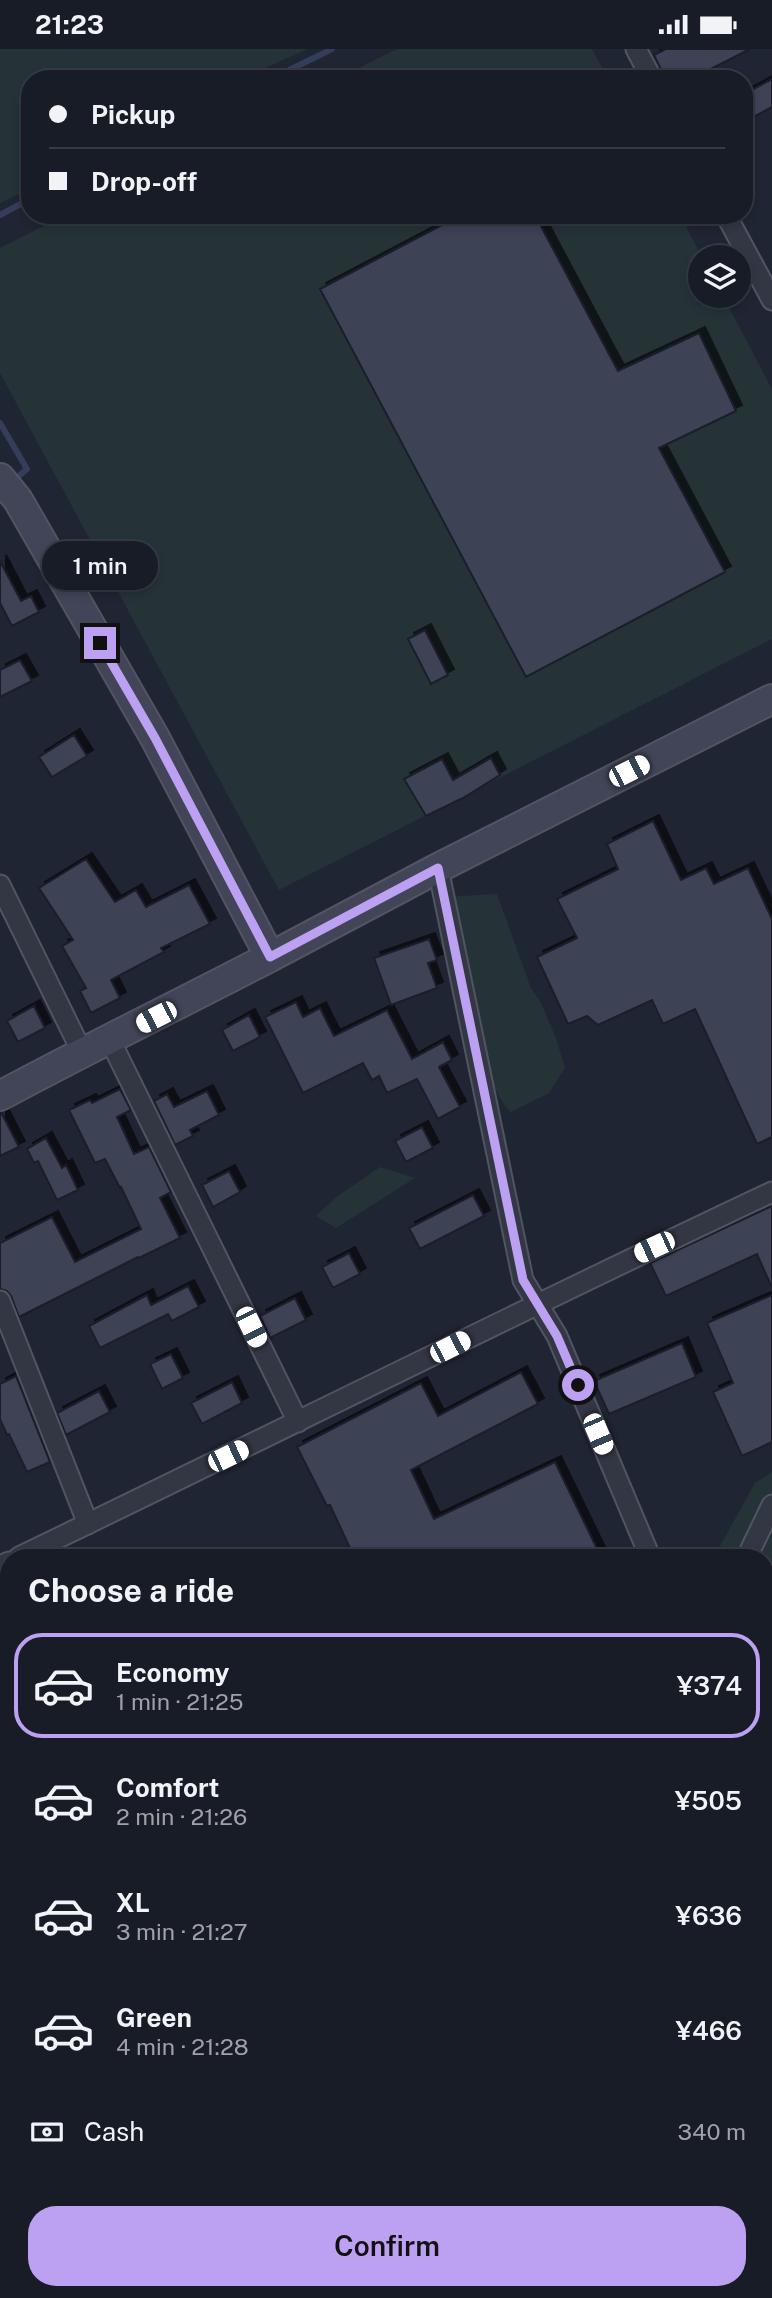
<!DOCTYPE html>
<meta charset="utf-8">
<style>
:root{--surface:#181c26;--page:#252932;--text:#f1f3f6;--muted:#9fa1a7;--line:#363a43;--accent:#bca0f2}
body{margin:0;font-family:"Public Sans",sans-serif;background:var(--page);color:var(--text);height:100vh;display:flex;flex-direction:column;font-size:26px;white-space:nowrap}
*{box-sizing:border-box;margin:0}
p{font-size:23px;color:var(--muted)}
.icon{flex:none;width:38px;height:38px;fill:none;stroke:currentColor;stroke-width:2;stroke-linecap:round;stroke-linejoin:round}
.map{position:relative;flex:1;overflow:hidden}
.drawer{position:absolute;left:0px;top:1500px;width:774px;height:751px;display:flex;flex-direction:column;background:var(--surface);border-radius:28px 28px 0 0;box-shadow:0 4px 10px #0003,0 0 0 2px var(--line)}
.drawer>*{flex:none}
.banner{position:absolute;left:21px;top:21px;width:732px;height:154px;border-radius:28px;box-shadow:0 4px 10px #0003,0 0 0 2px var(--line);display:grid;align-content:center;height:154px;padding:0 28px;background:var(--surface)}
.buttons{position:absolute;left:688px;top:196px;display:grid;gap:14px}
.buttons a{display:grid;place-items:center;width:63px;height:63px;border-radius:50%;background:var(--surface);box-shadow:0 4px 10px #0003,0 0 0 2px var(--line);font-size:35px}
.end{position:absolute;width:32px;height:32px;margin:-16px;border:9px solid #bca0f2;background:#111;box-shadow:0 0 0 4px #111}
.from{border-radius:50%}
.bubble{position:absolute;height:49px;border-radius:24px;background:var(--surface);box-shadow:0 4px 10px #0003,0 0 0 2px var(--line);font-size:23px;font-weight:600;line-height:49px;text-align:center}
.car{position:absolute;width:21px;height:42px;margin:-21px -10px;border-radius:9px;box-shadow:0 0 5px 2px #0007;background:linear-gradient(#fff 24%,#345 0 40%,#fff 0 76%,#345 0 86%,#fff 0)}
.banner b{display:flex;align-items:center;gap:24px;height:66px;font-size:26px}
.banner b+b{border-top:2px solid var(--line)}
.banner i{width:18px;height:18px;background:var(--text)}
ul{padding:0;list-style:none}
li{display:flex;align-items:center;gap:21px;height:105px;margin:0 14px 10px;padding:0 14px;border:4px solid transparent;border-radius:28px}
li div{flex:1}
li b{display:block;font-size:26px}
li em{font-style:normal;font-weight:600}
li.current{border-color:var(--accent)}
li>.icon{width:63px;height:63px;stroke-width:1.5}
h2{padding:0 28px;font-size:32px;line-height:84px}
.pay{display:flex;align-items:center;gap:18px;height:77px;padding:0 28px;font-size:26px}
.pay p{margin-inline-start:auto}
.cta{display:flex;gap:14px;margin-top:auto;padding:14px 28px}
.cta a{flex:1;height:80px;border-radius:28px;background:var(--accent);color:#111;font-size:28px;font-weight:600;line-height:80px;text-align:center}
.status{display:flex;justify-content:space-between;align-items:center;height:49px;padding:0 35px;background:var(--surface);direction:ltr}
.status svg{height:19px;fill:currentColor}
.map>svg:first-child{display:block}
.green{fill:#253337}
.water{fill:#343d5a}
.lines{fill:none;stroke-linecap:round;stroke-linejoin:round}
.stream{stroke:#343d5a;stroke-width:6}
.building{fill:#3c4254;stroke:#1b1e2b;stroke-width:2;filter:url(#shadow)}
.street-casing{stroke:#515462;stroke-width:23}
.secondary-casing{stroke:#515462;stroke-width:32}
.street{stroke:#333744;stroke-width:19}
.secondary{stroke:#414557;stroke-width:28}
.route{stroke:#bca0f2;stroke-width:9}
</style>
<div class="status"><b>21:23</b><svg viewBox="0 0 49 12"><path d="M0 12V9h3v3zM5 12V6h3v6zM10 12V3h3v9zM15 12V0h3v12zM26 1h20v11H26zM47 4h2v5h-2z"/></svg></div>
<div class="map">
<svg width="772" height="2249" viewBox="0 0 772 2249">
<defs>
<filter id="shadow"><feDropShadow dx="6" dy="-6" stdDeviation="0" flood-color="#0009"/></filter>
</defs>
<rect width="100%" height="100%" fill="#202533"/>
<path class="green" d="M 0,0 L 308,0 L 240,30 L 30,30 L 30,139 L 0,154 Z
M 397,0 L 592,0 L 608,30 L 337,30 Z
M 65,166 L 680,166 L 702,208 L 700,208 L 700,247 L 723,247 L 772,340 L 772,590 L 279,841 L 0,324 L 0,199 Z
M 497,845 L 531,939 L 541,954 L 556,989 L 565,1019 L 549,1044 L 511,1063 C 479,1035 455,894 444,848 Z
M 380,1118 L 415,1129 L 336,1179 L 316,1167 L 335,1149 Z
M 772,1423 L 772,1526 L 765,1538 L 765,1508 L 714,1508 L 755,1434 Z
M 9,1856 L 9,1955 L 0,1957 L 0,1860 Z
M 319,2242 L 610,2242 L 601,2249 L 300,2249 Z"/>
<path class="water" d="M 772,1513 L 772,2043 L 765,2047 L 765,1525 Z
M 9,1955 L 9,2242 L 327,2242 L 307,2249 L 0,2249 L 0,1957 Z"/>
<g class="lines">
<path class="stream" d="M 271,30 L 332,0
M 0,166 L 30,150
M 0,374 L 27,420 L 13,432"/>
</g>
<path class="building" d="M 666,0 L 750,0 L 691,30 L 681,30 L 677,22 L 665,29 L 654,6 Z
M 772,30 L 772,58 L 744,73 L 744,45 Z
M 461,166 L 535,166 L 618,322 L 699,284 L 736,362 L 659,399 L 725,523 L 526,628 L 320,240 Z
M 0,512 L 21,552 L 31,547 L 39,563 L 12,577 L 0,554 Z
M 425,581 L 448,626 L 431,635 L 408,590 Z
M 20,611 L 32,632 L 0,648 L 0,621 Z
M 74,686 L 87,707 L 52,728 L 39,708 Z
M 491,709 L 500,726 L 463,749 L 426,767 L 404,730 L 442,710 L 453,731 Z
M 653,772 L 681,831 L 706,819 L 714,835 L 748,819 L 772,870 L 772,1088 L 757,1095 L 695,960 L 663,975 L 652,951 L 598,976 L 587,967 L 568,975 L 537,908 L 577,889 L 557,850 L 618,820 L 607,795 Z
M 86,810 L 115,853 L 136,841 L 146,858 L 189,836 L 210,875 L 161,899 L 164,903 L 111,931 L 120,949 L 91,964 L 80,942 L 86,939 L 62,897 L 73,891 L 39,839 Z
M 429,890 L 437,911 L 428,914 L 437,939 L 391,956 L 374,909 Z
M 296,953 L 303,968 L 320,959 L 334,987 L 387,961 L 412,1010 L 443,993 L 452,1011 L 439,1018 L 460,1058 L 438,1070 L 417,1030 L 387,1044 L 379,1027 L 372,1031 L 363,1014 L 303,1044 L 265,968 Z
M 34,957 L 45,979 L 18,993 L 7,972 Z
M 249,966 L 260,988 L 233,1002 L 222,981 Z
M 120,1040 L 131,1061 L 117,1068 L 134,1105 L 149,1098 L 171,1143 L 160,1149 L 180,1189 L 139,1209 L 138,1208 L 19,1268 L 11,1247 L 7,1242 L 0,1240 L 0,1194 L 52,1168 L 75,1213 L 141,1180 L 121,1138 L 120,1139 L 105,1110 L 95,1114 L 69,1061 L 90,1051 L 92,1054 Z
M 207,1042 L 219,1066 L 190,1081 L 193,1087 L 175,1096 L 154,1052 L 167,1045 L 174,1058 Z
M 1,1063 L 19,1098 L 0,1107 L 0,1064 Z
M 422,1078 L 433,1099 L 406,1113 L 395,1092 Z
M 46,1089 L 62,1119 L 66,1116 L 78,1141 L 57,1151 L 38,1112 L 34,1114 L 27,1100 Z
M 229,1122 L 240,1143 L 213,1158 L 202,1136 Z
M 473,1146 L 484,1167 L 420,1200 L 409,1179 Z
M 772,1157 L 772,1239 L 757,1205 L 666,1247 L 650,1214 Z
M 349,1204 L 360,1225 L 333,1239 L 322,1218 Z
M 188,1237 L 199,1258 L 172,1272 L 168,1265 L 100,1299 L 89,1277 L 147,1246 L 151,1256 Z
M 772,1246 L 772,1393 L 742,1407 L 713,1343 L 733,1334 L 707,1274 Z
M 295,1249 L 306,1271 L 270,1289 L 260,1267 Z
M 682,1294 L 696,1328 L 609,1365 L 594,1332 Z
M 171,1305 L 183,1329 L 162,1340 L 150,1315 Z
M 521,1323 L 538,1355 L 411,1421 L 434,1470 L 555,1413 L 601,1508 L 354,1508 L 330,1456 L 327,1457 L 297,1398 L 421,1334 L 438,1367 Z
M 16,1327 L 50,1413 L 27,1423 L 9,1385 L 7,1386 L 0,1370 L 0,1335 Z
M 232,1333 L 242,1354 L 202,1375 L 191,1354 Z
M 99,1342 L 110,1363 L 66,1386 L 57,1364 Z"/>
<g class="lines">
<defs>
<path id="street" d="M 636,0 L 652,30
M 726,166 L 772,251
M 438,819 L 523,1231 L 557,1287 L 650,1508
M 0,836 L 82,1003
M 110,991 L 298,1373
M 0,1252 L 88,1475
M 19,1508 C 270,1387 519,1262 772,1143
M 747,1508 L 772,1456
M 0,1517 L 9,1513
M 0,1891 L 9,1888
M 765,2108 L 772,2104
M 765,2183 L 772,2174
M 470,2249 L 485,2242
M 714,2249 L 720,2242"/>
<path id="secondary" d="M 0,429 L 18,451 L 155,689 L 270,908 L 438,819 L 772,650
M 0,1047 C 89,999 180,955 270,908
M 765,2159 L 772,2149
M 695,2249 L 701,2242"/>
</defs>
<use href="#street" class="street-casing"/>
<use href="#secondary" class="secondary-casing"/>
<use href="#street" class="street"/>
<use href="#secondary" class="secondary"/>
</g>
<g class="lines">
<path class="route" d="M 100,594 L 155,689 L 270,908 L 438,819 L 523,1231 L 557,1287 L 578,1336"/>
</g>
</svg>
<div class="buttons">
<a><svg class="icon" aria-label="layers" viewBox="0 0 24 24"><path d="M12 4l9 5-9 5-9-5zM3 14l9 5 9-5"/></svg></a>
</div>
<i class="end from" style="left:578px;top:1336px"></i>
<i class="end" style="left:100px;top:594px"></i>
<div class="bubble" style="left:42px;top:492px;width:116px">1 min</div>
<i class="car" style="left:629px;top:722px;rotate:63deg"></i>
<i class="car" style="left:156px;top:968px;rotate:243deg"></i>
<i class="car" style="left:654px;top:1198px;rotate:245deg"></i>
<i class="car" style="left:251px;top:1278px;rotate:154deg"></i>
<i class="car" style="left:450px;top:1298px;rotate:63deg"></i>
<i class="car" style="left:598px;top:1385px;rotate:157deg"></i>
<i class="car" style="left:228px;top:1407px;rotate:64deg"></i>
<div class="banner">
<b><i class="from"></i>Pickup</b>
<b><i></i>Drop-off</b>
</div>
<section class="drawer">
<h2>Choose a ride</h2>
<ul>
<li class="current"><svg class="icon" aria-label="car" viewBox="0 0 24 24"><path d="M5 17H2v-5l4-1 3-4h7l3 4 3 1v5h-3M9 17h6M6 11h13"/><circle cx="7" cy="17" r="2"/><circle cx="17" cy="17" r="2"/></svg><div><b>Economy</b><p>1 min · 21:25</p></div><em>¥374</em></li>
<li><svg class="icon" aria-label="car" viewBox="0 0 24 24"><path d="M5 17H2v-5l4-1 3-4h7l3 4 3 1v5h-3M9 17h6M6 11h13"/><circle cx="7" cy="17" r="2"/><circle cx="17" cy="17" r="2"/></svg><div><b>Comfort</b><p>2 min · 21:26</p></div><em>¥505</em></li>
<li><svg class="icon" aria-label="car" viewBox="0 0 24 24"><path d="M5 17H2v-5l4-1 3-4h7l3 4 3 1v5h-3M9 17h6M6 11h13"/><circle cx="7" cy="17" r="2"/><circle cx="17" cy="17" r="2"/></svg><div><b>XL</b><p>3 min · 21:27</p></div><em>¥636</em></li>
<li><svg class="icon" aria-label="car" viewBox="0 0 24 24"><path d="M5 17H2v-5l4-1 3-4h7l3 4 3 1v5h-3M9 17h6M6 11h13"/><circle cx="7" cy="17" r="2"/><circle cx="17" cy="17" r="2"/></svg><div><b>Green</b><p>4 min · 21:28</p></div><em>¥466</em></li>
</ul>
<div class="pay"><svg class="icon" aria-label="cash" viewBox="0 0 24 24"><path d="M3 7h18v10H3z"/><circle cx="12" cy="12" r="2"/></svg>Cash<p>340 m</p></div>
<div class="cta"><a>Confirm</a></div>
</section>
</div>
